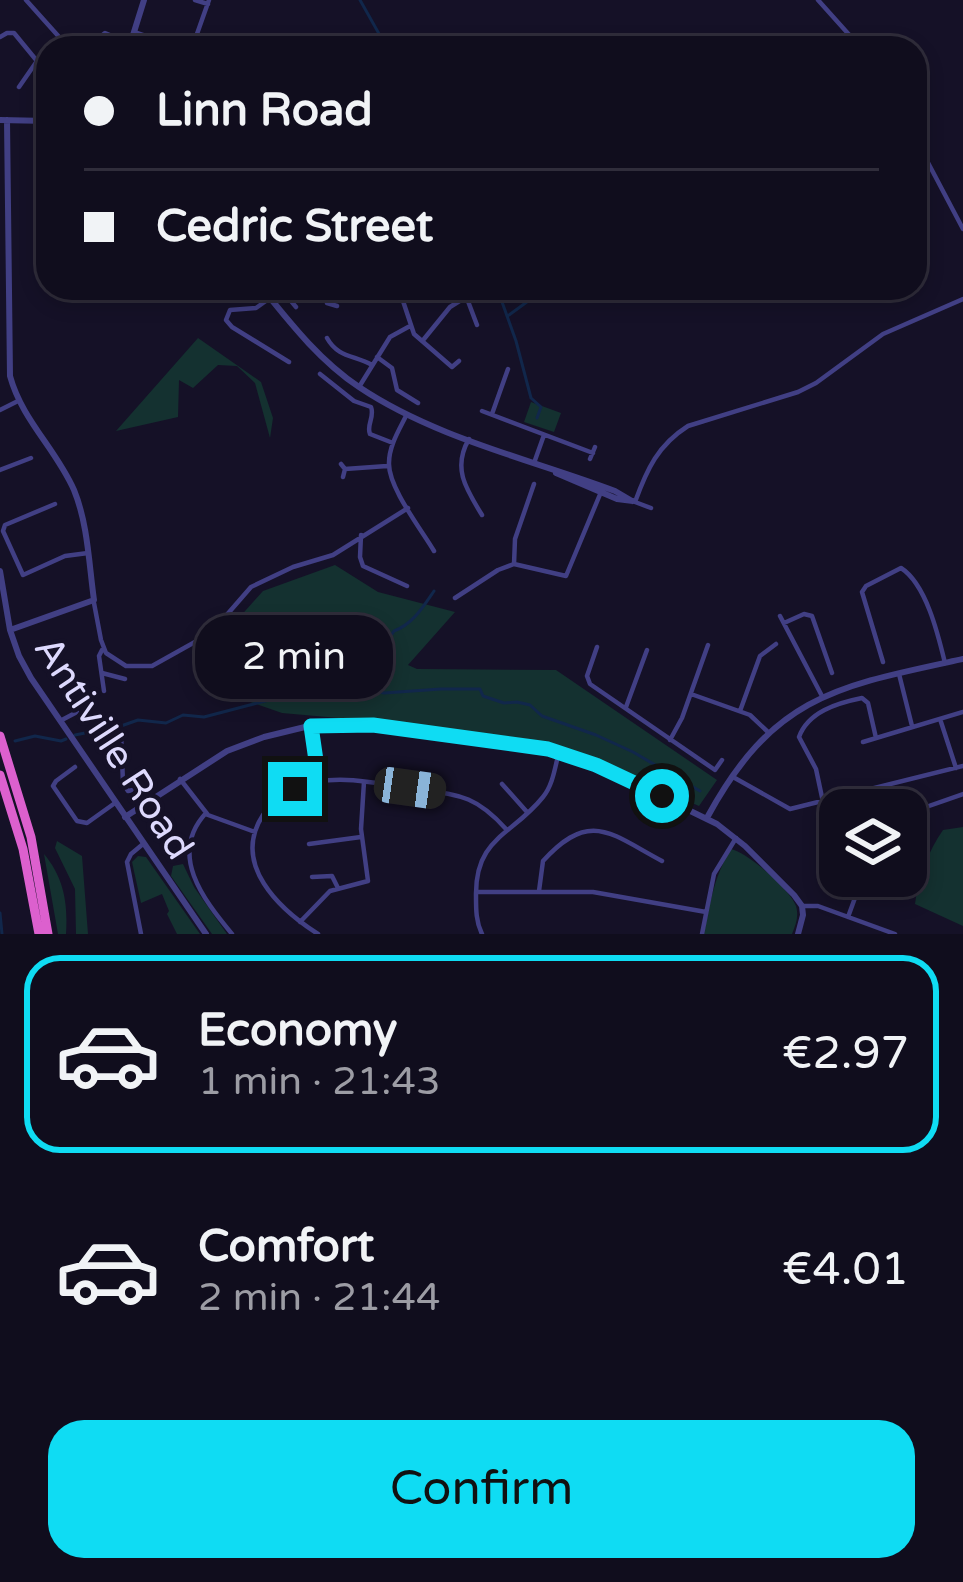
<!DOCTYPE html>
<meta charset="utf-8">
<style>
:root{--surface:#100d1d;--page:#1e1b2a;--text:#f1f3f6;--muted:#9c9ca4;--line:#302d3b;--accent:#0fdcf3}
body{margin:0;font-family:"Varela Round",sans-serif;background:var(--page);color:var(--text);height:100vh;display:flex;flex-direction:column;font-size:45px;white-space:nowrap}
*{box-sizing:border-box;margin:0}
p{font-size:39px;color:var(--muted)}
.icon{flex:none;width:66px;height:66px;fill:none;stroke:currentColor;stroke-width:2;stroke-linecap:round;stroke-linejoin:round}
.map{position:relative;height:934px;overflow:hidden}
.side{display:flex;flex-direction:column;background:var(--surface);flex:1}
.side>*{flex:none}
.guide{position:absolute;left:36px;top:36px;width:891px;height:264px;border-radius:36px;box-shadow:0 6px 18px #0003,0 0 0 3px var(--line);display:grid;align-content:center;height:264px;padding:0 48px;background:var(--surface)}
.fabs{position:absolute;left:819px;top:789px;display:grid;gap:24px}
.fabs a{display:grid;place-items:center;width:108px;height:108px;border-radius:24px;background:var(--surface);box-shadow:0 6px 18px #0003,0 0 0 3px var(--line);font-size:60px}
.end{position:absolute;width:54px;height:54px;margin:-27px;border:15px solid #0fdcf3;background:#111;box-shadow:0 0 0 6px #111}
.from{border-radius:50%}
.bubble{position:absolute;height:84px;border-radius:36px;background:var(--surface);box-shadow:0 6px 18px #0003,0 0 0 3px var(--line);font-size:39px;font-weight:600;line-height:84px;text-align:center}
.car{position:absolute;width:36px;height:72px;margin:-36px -18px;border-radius:15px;box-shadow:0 0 9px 3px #0007;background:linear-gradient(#222 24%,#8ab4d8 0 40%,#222 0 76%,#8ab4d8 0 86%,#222 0)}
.guide b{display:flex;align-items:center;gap:42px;height:114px;font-size:45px}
.guide b+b{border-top:3px solid var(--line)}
.guide i{width:30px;height:30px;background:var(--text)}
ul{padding:21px 0 0;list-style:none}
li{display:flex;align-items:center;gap:36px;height:198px;margin:0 24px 18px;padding:0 24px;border:6px solid transparent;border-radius:36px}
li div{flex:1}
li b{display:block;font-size:45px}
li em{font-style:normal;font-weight:600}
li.on{border-color:var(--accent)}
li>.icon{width:108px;height:108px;stroke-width:1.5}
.action{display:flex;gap:24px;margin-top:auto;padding:24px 48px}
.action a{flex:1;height:138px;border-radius:36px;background:var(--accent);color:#111;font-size:48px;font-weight:600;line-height:138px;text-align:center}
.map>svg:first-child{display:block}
.green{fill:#143130}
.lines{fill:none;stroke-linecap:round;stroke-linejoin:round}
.stream{stroke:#11274b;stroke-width:3}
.minor{stroke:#413f84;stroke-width:4.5}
.tertiary{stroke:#413f84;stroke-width:6}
.trunk{stroke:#dc60ce;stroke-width:9}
.route{stroke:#0fdcf3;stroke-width:15}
.labels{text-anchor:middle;stroke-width:9;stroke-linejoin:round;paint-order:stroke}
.street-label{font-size:39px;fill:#ddd9fd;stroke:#151127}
</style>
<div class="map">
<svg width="963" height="934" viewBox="0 0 963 934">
<rect width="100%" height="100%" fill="#151127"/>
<path class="green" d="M 198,338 L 261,382 L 273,418 L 270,438 L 255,383 L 237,366 L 218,365 L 193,388 L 179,380 L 178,417 L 116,431 Z
M 531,402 L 561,413 L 554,432 L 524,422 Z
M 335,565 L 378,592 L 455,612 L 408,665 L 417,669 L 556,670 L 717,780 L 699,806 L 573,750 L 527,739 L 417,725 L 282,713 L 222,692 L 204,657 L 263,591 Z
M 963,827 L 963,926 L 915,904 C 918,880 928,851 943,830 Z
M 57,841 L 82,856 L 88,934 L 76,934 L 75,889 L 55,848 Z
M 731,849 C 748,853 790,889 796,906 C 799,917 796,924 792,934 L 704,934 C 710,904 714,876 731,849 Z
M 44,854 C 64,878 68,903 66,934 L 58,934 Z
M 138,856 L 146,857 L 200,934 L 177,934 L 167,914 L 169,911 L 162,894 L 141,903 L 132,862 Z
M 183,864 L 194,887 L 227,934 L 212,934 L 171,876 L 173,866 Z"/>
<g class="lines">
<path class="stream" d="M 360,0 L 387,48
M 497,288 L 516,341 L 531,398 L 541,407 L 537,418
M 509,315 L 546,288
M 354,683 C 362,662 383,650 394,631 C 413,624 423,607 434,591
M 121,726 L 138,720 L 166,723 L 183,715 L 204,717 L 269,700 L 280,690 L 298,687 L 323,689 L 358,685 L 384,693 L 441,689 L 480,689 L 483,696 L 504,703 L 517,702 L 530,705 L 542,716 L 596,735 L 633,752 L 700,791
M 75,735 L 115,727
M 15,741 L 35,736 L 61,741 L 66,739
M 0,913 L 2,934"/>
<path class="minor" d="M 26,0 L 69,48
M 195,0 L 208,4
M 818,0 L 861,48
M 134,32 L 180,48
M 0,37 L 7,33 L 14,33 L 37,61 L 19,87
M 87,48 L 105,33 L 131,44
M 192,48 L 209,0
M 42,104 L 48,96
M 915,138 L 963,229
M 167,288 L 177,294
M 284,288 L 286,295 L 296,307
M 331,288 L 327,303 L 337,306
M 389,288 L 403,301 L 414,334 L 452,367 L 459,361
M 463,288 L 477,325
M 270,298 L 256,308 L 230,310 L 226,320 L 232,327 L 289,362
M 327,338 C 338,358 355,355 372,365
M 424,339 L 450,307 L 466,297
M 377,357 L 392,368 L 397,390 L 418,403
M 320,374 L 354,401 L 371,407 C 375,417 366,425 370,434 L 393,443
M 359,387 L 390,337 L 410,326
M 0,410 L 18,401
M 482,411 L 593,453
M 492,414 L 508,369
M 406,416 C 399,430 389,446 389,463 C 388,487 421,529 434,551
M 469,439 C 452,468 466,489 482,515
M 590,459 L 595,447
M 534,463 L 544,435
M 341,464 L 345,469 L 343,477
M 345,469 L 387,466
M 0,470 L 31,458
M 55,504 L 5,525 L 3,531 L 23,575 L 65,556 L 88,553
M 651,508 L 635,502 C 647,469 658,445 688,426 L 798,392 L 816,383 L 883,334 L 963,299
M 361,535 L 360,557 L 363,566 L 407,586
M 514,564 L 515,539 L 534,484
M 455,598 L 498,570 L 514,564 L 566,576 L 601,492
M 94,603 L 101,640 L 106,653 L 126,666 L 152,666 L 211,633 L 251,587 L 293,567 L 333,555 L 408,508
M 780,616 L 822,696
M 784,623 L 804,614 L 812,616 L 832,673
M 597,647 L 587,676 L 590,684 L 715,770 L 722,760
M 102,650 L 99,656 L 104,691
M 883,662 L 862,592 L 866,586 L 901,568 C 926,584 938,634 945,663
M 102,673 L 125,679
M 899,674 L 912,726
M 691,694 L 750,715 L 769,733
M 626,707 L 647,650
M 740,711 L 760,656 L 776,644
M 60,721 L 77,712
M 941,722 L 956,768
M 311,728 L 319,781
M 121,733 L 123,783 L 128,791 L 148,787
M 670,740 L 682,718 L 708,645
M 863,742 L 963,712
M 75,767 L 56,781 L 53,786 L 77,821 L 87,823 L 115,803
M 733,777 L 790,809 L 963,766
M 180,779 L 208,815 L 255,832
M 502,784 L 527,812
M 823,802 L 816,769 L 799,737 C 808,712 837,703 862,698 L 868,703 L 876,738
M 206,813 C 168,854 203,899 232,934
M 906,814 L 963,794
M 309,844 L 361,837
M 312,877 L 332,876 L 338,888
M 539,891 L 543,861 C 590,809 611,834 662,861
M 476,892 L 593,892 L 706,912
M 802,906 L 818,906 L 895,934
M 848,917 L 863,876
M 300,922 L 330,891 L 368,881 L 361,829 L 364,782
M 141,934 L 127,862 L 131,854 L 143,844
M 318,934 C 279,909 231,864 263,815 C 275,797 296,786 317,782 C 346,776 379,784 408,788 C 455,795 473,792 506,829
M 482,934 C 476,922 476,910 476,896 C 475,837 512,836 543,797 C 553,785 555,767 559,752
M 702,934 L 714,874 L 736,838"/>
<path class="tertiary" d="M 129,48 L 144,0
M 0,120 L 48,121
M 7,120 L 10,376 C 22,420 56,449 74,490 C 88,524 89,565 94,600 L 10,630
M 262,288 C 291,324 320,361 359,387 C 435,438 530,459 615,491 L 632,501
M 556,473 L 617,499 L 633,501
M 0,571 L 10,630 L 19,656 L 31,678 L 206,934
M 708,816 C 774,695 838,686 963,659
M 125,817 L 227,751 L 264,737 L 305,727 L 373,725 L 530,746 L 559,752 L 596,765 L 717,824 L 745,846 L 794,895 L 802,906 L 803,915 L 798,934"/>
<path class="trunk" d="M 0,736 L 31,837 L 48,934
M 0,775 L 23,849 L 39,934"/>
</g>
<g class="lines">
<path class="route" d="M 295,789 L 319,781 L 311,726 L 373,725 L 548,749 L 596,765 L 662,796"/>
</g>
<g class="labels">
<g class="street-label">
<text transform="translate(115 747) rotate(57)" y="14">Antiville Road</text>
</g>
</g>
</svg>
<div class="fabs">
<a><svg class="icon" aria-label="layers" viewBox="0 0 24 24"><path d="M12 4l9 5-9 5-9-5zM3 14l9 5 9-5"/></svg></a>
</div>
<i class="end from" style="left:662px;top:796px"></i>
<i class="end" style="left:295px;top:789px"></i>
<div class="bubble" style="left:195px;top:615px;width:198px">2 min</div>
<i class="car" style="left:410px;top:788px;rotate:98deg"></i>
<div class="guide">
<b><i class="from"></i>Linn Road</b>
<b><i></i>Cedric Street</b>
</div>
</div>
<section class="side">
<ul>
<li class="on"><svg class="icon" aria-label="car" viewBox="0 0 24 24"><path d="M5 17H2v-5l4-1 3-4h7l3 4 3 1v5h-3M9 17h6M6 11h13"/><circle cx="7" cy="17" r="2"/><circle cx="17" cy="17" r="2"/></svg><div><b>Economy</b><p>1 min · 21:43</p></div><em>€2.97</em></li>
<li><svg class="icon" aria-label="car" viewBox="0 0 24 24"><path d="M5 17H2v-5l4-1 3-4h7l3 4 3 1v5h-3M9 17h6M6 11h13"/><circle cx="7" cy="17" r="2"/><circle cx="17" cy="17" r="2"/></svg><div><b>Comfort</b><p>2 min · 21:44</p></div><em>€4.01</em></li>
</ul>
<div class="action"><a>Confirm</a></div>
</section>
